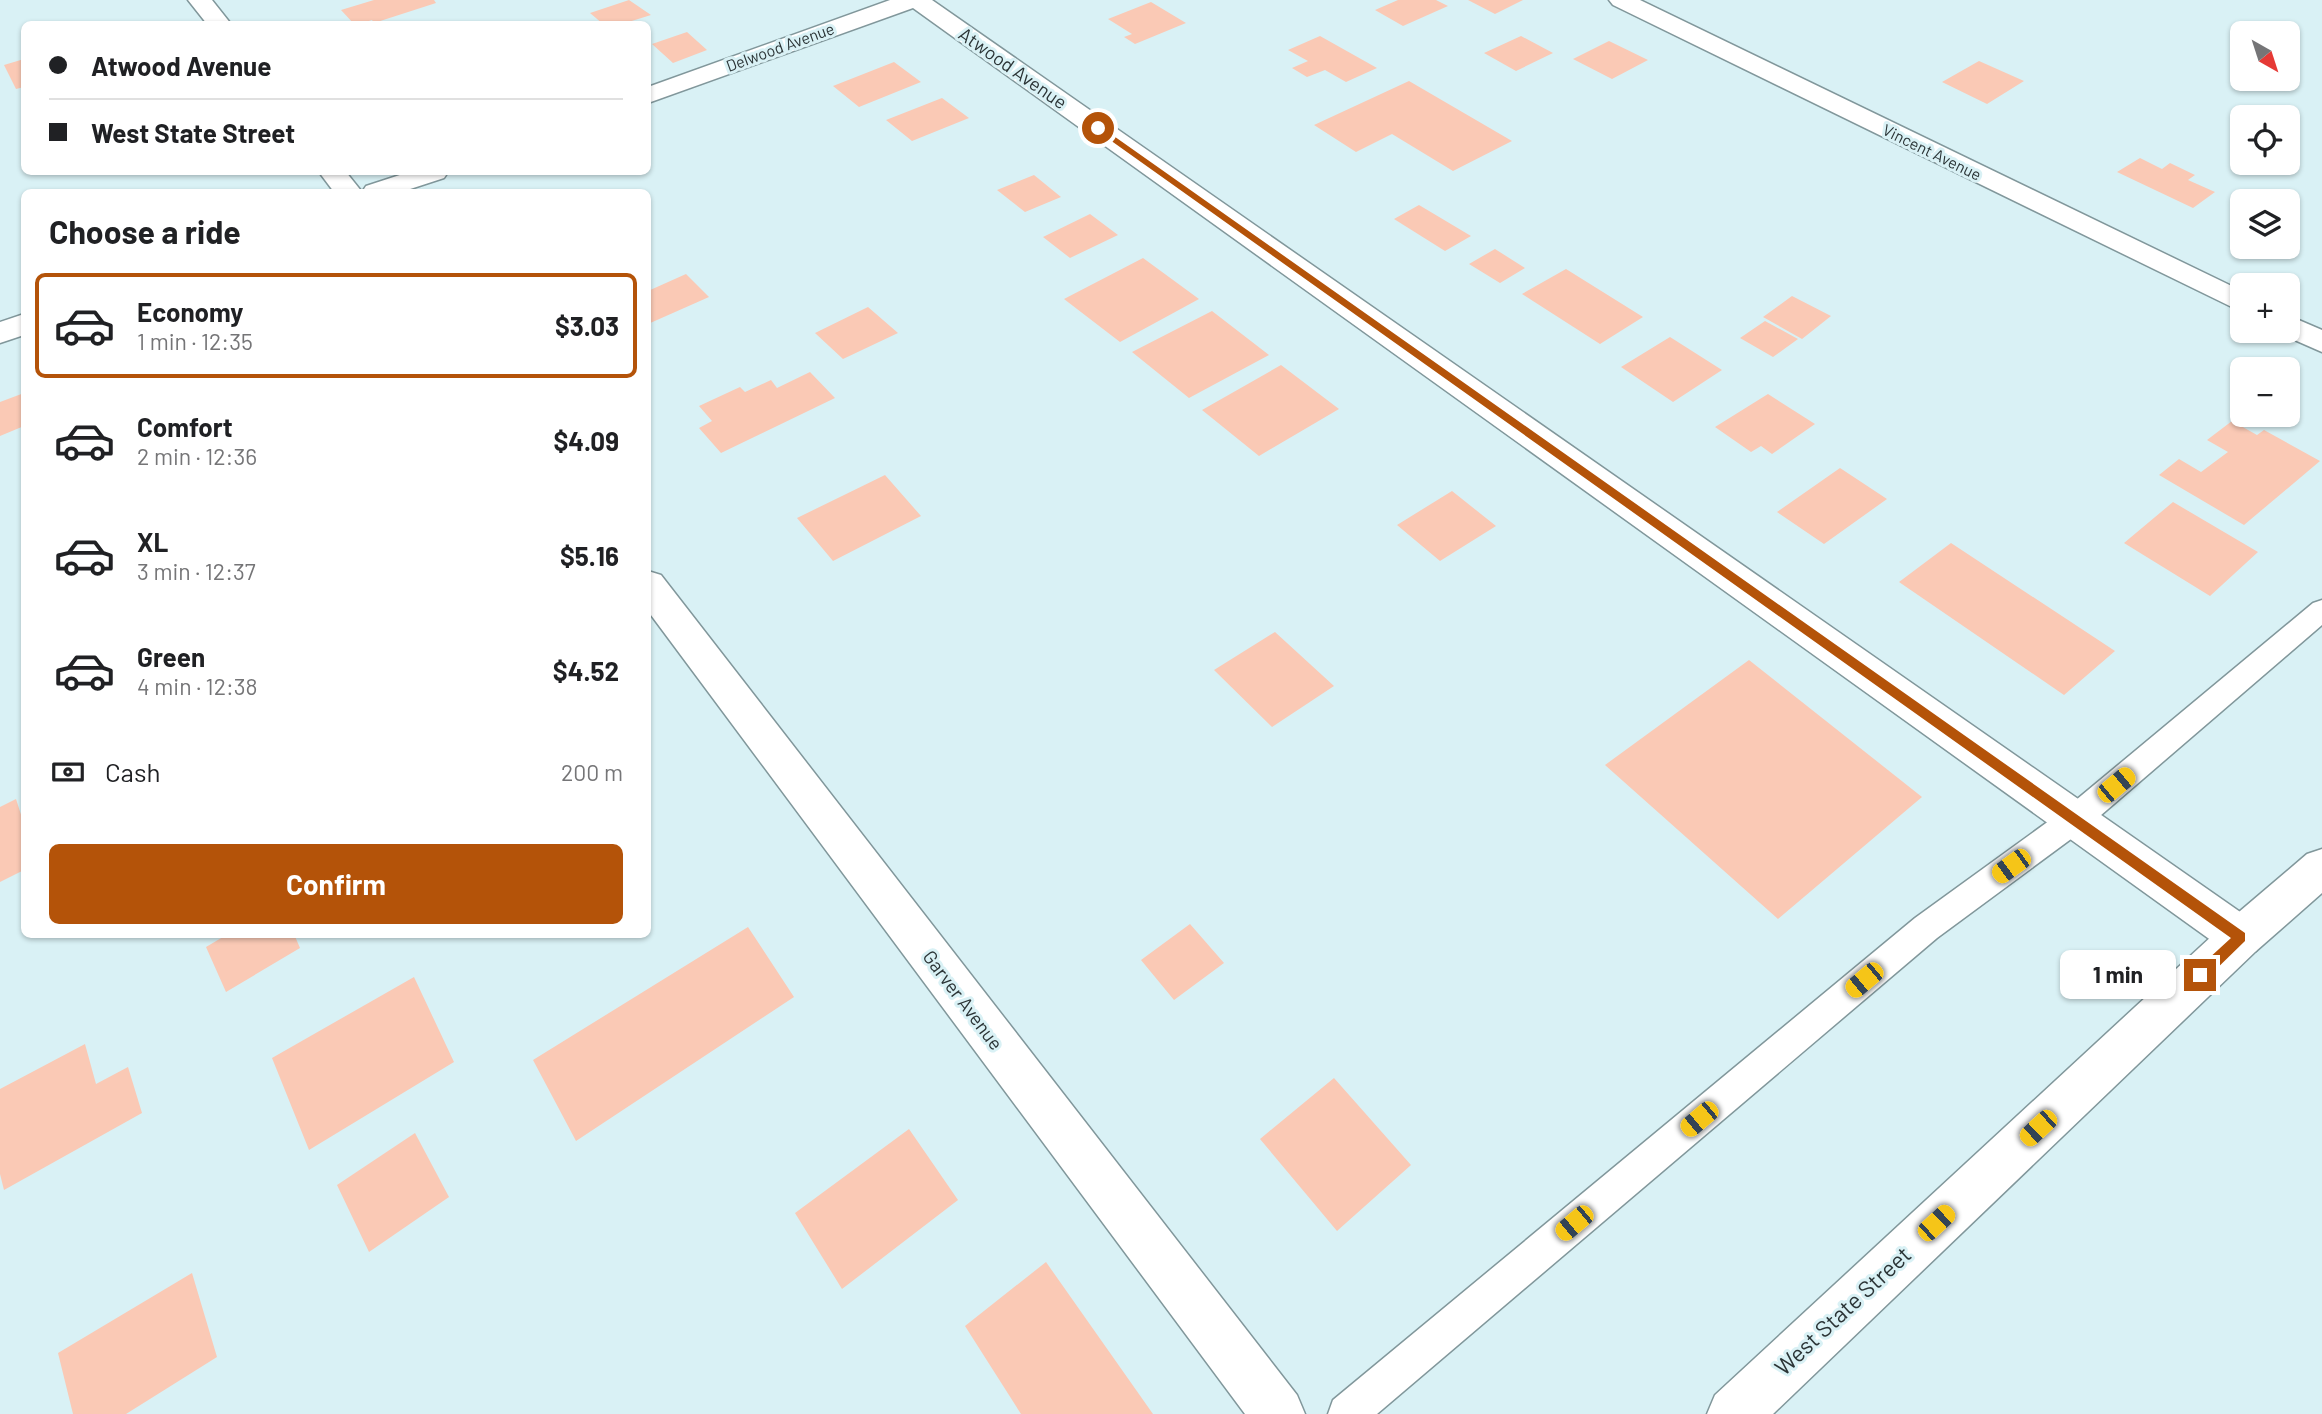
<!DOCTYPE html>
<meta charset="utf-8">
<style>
:root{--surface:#fff;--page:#f2f2f2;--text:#202124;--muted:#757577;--line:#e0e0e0;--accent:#b45309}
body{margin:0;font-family:Barlow,sans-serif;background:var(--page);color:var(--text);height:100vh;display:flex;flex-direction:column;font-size:26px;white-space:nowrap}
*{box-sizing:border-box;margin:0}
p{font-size:23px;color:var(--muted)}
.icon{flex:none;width:38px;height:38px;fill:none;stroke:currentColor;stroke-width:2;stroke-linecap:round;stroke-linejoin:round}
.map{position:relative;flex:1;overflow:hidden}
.drawer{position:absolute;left:21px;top:189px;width:630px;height:749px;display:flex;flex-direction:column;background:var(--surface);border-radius:10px;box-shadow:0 2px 5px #0004}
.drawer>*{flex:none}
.top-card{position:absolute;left:21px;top:21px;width:630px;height:154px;border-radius:10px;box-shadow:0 2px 5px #0004;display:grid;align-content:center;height:154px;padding:0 28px;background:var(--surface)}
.needle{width:46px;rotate:141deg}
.fabs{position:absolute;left:2230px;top:21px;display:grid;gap:14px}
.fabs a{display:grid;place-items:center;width:70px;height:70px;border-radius:10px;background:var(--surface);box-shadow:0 2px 5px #0004;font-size:35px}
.end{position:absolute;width:32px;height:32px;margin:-16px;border:9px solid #b45309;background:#fff;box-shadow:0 0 0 4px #fff}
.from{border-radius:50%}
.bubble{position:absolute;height:49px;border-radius:10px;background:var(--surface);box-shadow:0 2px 5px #0004;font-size:23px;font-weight:700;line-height:49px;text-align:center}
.car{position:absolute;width:21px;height:42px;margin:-21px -10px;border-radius:9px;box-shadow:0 0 5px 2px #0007;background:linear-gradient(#f5c518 24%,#345 0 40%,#f5c518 0 76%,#345 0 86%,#f5c518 0)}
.top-card b{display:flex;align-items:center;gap:24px;height:66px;font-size:26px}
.top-card b+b{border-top:2px solid var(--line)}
.top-card i{width:18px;height:18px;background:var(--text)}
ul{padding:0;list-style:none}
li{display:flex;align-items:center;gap:21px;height:105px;margin:0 14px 10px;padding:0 14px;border:4px solid transparent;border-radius:10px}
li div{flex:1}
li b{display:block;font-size:26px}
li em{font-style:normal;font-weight:700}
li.on{border-color:var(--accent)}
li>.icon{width:63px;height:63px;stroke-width:1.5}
h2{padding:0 28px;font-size:32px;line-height:84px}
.pay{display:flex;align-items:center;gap:18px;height:77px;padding:0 28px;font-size:26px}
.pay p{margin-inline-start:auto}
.primary-button{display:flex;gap:14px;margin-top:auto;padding:14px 28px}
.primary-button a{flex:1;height:80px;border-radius:10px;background:var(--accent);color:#fff;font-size:28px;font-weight:700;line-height:80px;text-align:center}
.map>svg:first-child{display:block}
.building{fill:#fac9b5}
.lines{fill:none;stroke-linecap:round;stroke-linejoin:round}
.lane-casing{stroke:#81979b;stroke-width:3}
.street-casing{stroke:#81979b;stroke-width:3}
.primary-casing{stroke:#81979b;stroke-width:3}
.lane{fill:#fff;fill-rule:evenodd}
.street{fill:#fff;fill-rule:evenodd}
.primary{fill:#fff;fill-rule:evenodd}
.route{fill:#b45309}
.labels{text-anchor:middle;stroke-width:6;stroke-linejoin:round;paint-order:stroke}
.far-street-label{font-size:16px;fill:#2b3436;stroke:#d9f1f5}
.street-label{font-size:19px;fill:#2b3436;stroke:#d9f1f5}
.near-street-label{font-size:23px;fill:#2b3436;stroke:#d9f1f5}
</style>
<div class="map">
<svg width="2322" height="1414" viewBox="0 0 2322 1414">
<rect width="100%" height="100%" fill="#d9f1f5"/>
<path class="building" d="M 374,0 L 434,0 L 436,3 L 374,23 L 372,20 L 359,24 L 354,24 L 341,10 Z
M 629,0 L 651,15 L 622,24 L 603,24 L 590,13 Z
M 1398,0 L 1436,0 L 1448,6 L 1403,26 L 1375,10 Z
M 1468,0 L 1523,0 L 1495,14 Z
M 1151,2 L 1186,23 L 1135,44 L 1124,37 L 1132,34 L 1108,19 Z
M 687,32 L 707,50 L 673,63 L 652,44 Z
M 1320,36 L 1377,68 L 1346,82 L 1325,70 L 1307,77 L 1292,68 L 1308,61 L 1288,50 Z
M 1521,36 L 1553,53 L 1516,71 L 1484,53 Z
M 1609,41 L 1648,60 L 1612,79 L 1573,59 Z
M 24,59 L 24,87 L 16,89 L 4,65 Z
M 1979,61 L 2024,81 L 1987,104 L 1942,82 Z
M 894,62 L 921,82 L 859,107 L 833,86 Z
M 1409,81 L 1512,141 L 1453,171 L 1392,134 L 1356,152 L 1314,125 Z
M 942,98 L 969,118 L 912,141 L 886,120 Z
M 2140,158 L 2162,169 L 2170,163 L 2195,175 L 2188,180 L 2215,192 L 2193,208 L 2117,172 Z
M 1034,175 L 1061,197 L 1025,212 L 997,190 Z
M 1419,205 L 1471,236 L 1445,251 L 1394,219 Z
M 1090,214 L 1118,235 L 1070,258 L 1043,237 Z
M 1495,249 L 1525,268 L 1500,283 L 1469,264 Z
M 1143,258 L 1199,299 L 1120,342 L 1064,299 Z
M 1566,269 L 1643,317 L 1600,344 L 1522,294 Z
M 686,274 L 709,297 L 648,324 L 648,291 Z
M 1792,296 L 1831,316 L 1802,339 L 1763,317 Z
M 868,307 L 898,333 L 843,359 L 815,333 Z
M 1212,311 L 1269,355 L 1189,398 L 1132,352 Z
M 1765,321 L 1798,339 L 1773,357 L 1740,338 Z
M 1670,337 L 1722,370 L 1673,402 L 1621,367 Z
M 1281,365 L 1339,409 L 1259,456 L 1202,410 Z
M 810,372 L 835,398 L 721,453 L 699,428 L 712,421 L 699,406 L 740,387 L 745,392 L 771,380 L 777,388 Z
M 24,393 L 24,426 L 0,436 L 0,402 Z
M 1768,394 L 1815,424 L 1772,454 L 1761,446 L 1751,452 L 1715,427 Z
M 2232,421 L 2257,435 L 2264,430 L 2320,461 L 2244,525 L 2159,475 L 2179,459 L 2201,472 L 2228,452 L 2207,440 Z
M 1840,468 L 1887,499 L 1824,544 L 1777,512 Z
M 885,475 L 921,516 L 833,561 L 797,518 Z
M 1452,491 L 1496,526 L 1440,561 L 1397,525 Z
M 2173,502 L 2258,552 L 2210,596 L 2124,543 Z
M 1951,543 L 2115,651 L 2064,695 L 1899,582 Z
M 1275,632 L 1334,686 L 1272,727 L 1214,670 Z
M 1749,660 L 1922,797 L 1778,919 L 1605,765 Z
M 16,799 L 24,824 L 24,870 L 0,882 L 0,807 Z
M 1190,924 L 1224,963 L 1174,1000 L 1141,960 Z
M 748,927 L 794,997 L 576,1141 L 533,1060 Z
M 228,934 L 294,934 L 300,948 L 226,992 L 206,947 Z
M 414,977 L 454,1062 L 309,1150 L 272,1058 Z
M 85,1044 L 96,1084 L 128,1067 L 142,1113 L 4,1190 L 0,1174 L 0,1089 Z
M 1334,1078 L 1411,1165 L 1337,1231 L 1260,1139 Z
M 909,1129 L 958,1200 L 842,1289 L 795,1213 Z
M 415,1133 L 449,1197 L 369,1252 L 337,1185 Z
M 1046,1262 L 1153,1414 L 1021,1414 L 965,1326 Z
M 192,1273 L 217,1357 L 126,1414 L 73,1414 L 58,1353 Z"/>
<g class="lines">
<defs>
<path id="lane" d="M 2322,600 L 2322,625 L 2086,828 L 1937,938 L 1377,1414 L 1328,1414 L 1333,1400 L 1915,918 L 2064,810 L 2313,603 Z"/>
<path id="street" d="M 188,0 L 212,0 L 231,24 L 207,24 Z
M 890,0 L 932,0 L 2256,923 L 2263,937 L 2256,951 L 2241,957 L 2226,951 L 913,8 L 648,103 L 648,87 Z
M 1609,0 L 1640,0 L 2242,291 L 2242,312 L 1613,5 Z
M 319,172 L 346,172 L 362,192 L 334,192 Z
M 409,172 L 448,172 L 444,178 L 401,192 L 362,192 L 366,186 Z
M 24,314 L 24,335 L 0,343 L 0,322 Z
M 2287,315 L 2322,330 L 2322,352 L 2276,332 L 2287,331 Z
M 648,571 L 661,575 L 1297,1395 L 1305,1414 L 1245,1414 L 648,611 Z"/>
<path id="primary" d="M 2322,849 L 2322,893 L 2256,951 L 1773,1414 L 1707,1414 L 1715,1395 L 2226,923 L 2307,854 Z"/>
</defs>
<use href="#lane" class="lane-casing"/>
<use href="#street" class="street-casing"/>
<use href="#primary" class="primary-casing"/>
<use href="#lane" class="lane"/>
<use href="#street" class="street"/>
<use href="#primary" class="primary"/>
</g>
<path class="route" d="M 1096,127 L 1101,127 L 2245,933 L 2245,941 L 2205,980 L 2195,980 L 2195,971 L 2231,938 L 1096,130 Z"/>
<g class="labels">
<g class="far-street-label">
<text transform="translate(780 47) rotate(-20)" y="6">Delwood Avenue</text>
<text transform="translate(1932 152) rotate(26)" y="6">Vincent Avenue</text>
</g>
<g class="street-label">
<text transform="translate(1013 68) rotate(35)" y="7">Atwood Avenue</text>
<text transform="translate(963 1000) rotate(53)" y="7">Garver Avenue</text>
</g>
<g class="near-street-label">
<text transform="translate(1843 1311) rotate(-43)" y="8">West State Street</text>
</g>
</g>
</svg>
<div class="fabs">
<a><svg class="needle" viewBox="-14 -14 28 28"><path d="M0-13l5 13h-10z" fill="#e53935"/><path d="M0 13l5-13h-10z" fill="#757577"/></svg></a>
<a><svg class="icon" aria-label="locate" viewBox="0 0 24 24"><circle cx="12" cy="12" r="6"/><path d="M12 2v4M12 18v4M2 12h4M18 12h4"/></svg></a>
<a><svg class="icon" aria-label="layers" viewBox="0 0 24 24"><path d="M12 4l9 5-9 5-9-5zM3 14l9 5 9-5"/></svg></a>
<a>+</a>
<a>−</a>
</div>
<i class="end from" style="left:1098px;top:128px"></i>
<i class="end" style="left:2200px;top:975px"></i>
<div class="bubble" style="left:2060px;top:950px;width:116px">1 min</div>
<i class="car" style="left:2116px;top:785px;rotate:50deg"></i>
<i class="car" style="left:2011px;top:866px;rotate:234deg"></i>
<i class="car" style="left:1864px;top:980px;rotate:230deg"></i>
<i class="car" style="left:1699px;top:1119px;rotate:230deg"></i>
<i class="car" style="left:2038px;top:1128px;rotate:227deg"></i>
<i class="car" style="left:1574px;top:1223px;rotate:230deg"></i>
<i class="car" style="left:1936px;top:1223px;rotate:47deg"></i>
<div class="top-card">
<b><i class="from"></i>Atwood Avenue</b>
<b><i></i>West State Street</b>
</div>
<section class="drawer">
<h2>Choose a ride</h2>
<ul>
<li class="on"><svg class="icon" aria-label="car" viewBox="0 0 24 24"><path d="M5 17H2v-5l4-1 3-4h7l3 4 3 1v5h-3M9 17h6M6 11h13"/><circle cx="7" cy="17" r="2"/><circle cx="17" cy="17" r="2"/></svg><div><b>Economy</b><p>1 min · 12:35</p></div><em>$3.03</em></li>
<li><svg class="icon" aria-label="car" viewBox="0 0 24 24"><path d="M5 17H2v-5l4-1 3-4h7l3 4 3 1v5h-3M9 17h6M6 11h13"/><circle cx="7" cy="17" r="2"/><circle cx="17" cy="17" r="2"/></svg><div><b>Comfort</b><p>2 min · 12:36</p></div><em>$4.09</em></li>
<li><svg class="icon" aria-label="car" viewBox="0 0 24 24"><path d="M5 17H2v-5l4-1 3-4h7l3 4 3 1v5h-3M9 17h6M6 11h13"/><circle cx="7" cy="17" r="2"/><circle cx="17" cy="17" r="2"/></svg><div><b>XL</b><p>3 min · 12:37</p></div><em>$5.16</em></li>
<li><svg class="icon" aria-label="car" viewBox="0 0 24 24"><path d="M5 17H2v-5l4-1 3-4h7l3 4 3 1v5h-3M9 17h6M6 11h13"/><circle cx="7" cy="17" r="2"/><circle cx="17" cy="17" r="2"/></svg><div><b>Green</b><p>4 min · 12:38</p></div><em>$4.52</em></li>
</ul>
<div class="pay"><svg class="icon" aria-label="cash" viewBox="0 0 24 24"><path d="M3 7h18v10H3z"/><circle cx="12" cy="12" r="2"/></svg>Cash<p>200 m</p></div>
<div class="primary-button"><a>Confirm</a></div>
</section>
</div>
